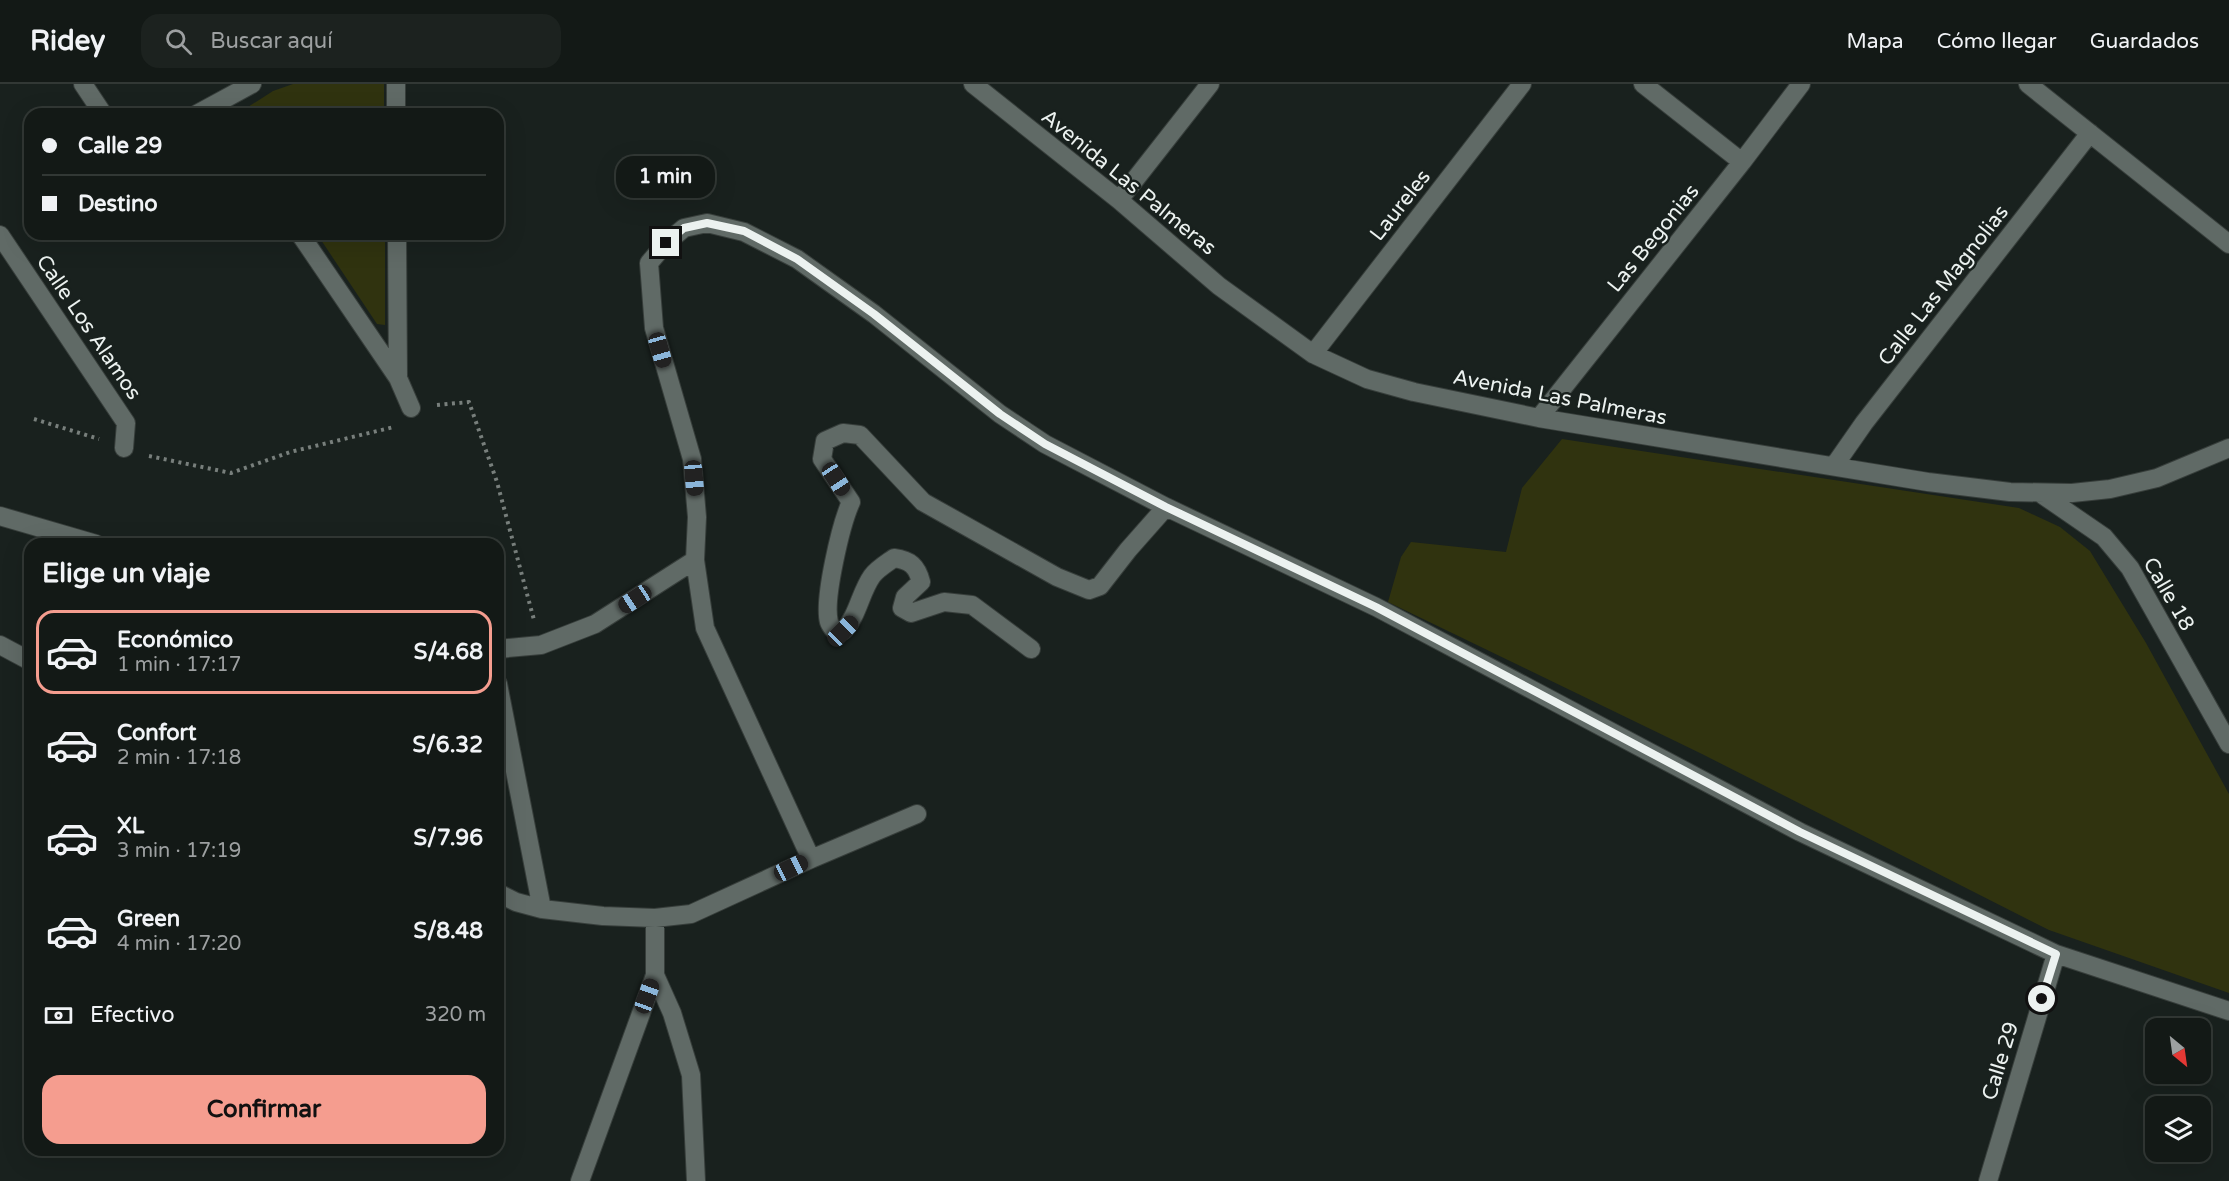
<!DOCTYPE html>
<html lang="es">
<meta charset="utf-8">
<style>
:root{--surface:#131916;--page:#1c221f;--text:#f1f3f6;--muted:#9da0a1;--line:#323835;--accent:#f59d8f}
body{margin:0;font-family:"Varela Round",sans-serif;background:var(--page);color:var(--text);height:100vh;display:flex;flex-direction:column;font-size:22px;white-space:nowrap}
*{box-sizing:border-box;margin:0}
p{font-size:20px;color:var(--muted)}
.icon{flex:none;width:33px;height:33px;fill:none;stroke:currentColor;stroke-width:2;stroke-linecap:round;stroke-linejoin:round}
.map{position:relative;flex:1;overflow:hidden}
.sheet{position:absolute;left:24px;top:454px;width:480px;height:618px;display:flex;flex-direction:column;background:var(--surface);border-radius:18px;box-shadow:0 6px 24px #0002,0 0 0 2px var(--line)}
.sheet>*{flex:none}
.guide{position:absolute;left:24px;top:24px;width:480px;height:132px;border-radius:18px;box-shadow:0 6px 24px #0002,0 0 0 2px var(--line);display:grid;align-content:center;height:132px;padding:0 18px;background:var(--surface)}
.needle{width:39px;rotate:151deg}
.tools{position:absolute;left:2145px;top:934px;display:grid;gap:12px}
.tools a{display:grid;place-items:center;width:66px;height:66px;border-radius:12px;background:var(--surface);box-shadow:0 6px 24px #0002,0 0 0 2px var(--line);font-size:30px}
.end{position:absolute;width:27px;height:27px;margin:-14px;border:8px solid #ecf2f0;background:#111;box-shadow:0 0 0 3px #111}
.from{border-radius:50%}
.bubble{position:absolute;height:42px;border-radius:18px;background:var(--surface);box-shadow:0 6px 24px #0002,0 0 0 2px var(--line);font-size:20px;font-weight:700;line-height:42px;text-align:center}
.car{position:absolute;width:18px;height:36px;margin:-18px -9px;border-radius:8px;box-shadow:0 0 4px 2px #0007;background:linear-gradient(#222 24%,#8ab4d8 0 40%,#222 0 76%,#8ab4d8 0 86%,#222 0)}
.guide b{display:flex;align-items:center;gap:21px;height:57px;font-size:22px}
.guide b+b{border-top:2px solid var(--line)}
.guide i{width:15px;height:15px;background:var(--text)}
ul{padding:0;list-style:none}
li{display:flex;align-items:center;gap:18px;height:84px;margin:0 12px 9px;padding:0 6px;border:3px solid transparent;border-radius:18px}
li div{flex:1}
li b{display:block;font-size:22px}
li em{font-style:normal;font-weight:700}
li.current{border-color:var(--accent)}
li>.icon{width:54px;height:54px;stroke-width:1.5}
h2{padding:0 18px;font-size:27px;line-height:72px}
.pay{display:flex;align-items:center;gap:15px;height:66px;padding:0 18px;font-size:22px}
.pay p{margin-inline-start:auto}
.primary-button{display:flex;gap:12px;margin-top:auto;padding:12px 18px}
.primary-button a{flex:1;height:69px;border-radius:18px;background:var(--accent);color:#111;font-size:24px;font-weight:700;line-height:69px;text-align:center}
header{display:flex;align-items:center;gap:36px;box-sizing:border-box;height:84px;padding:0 30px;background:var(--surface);border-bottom:2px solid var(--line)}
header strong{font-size:28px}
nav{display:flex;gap:33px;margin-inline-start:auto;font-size:21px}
.search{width:420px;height:54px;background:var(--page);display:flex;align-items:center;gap:15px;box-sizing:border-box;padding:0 21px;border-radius:18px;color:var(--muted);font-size:22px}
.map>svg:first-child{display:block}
.green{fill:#30330f}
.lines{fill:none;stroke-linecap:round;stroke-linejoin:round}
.minor-casing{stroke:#373e3b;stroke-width:20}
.path{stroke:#787f7c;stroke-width:4;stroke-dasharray:3 4.5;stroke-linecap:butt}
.minor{stroke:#606a66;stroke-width:18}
.route{stroke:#ecf2f0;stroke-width:8}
.labels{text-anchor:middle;stroke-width:5;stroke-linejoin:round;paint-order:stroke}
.street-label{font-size:21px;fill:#ecf2f0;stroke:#19211e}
</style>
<header>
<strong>Ridey</strong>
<div class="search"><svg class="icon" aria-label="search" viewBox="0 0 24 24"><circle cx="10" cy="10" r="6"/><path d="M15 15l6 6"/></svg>Buscar aquí</div>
<nav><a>Mapa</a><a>Cómo llegar</a><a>Guardados</a></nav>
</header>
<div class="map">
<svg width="2229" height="1097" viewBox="0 0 2229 1097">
<rect width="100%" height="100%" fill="#19211e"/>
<path class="green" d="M 293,0 L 384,0 L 384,30 L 237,30 L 273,7 Z
M 317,150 L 385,150 L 385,241 L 377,240 Z
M 1562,355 L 2019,424 L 2060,443 L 2090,467 L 2146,559 L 2229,710 L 2229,909 L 2049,846 L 1702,670 L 1388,518 L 1401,473 L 1411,458 L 1506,468 L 1522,404 Z"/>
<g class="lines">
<defs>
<path id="minor" d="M 83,0 L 103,30
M 396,0 L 396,30
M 973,0 L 1119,116 L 1219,202 L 1313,270 L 1367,295 L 1414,308 L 1539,334 L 1928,398 L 2010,408 L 2072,409 L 2110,405 L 2157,394 L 2229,364
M 1643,0 L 1742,78
M 2028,0 L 2229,160
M 197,30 L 252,0
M 1119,116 L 1210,0
M 300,150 L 398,294 L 411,324
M 397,150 L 398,294
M 0,151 L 126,339 L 124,364
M 1313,270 L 1522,0
M 1539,334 L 1742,78 L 1801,0
M 1834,382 L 1864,339 L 2090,49
M 2040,409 L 2104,453 L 2130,484 L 2229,660
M 0,432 L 96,460
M 0,561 L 30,577
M 498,565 L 541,561 L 595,540 L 695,476
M 1031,565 L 972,521 L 944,518 L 911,529 L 902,524 L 905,513 L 921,498 C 917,482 910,476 894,474 C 887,479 877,485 872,492 C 860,509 858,532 843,547 L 834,546 C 833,545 829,539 829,538 C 823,516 841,440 851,418 L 822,375 L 825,357 L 843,349 L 860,351 L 923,418 L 1057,493 L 1089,506 L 1100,502 L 1128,466 L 1166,423
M 498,600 L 542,825
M 811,775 L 705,544 L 695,476 L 697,433 L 692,375 L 654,244 L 649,179 L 666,159 L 684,144 L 707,139 L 744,148 L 797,175 L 874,230 L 1000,330 L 1045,360 L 1166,423 L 1376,523 L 1800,748 L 2056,870 L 2229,927
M 498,809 L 516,818 L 542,825 L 603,832 L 655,834 L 691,830 L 811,775 L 917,730
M 655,891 L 672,929 L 691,991 L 696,1097
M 580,1097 L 655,891 L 655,834
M 1988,1097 L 2056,870"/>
</defs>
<use href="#minor" class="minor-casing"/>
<path class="path" d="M 437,321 L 469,318 L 497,398 L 534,536
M 34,335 L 99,355
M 149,372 L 231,389 L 290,368 L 394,343"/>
<use href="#minor" class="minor"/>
</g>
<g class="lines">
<path class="route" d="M 666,159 L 684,144 L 707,139 L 744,147 L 797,175 L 874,230 L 1000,330 L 1045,360 L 1166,423 L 1376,523 L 1800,748 L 2056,870 L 2042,915"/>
</g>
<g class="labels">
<g class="street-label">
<text transform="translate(1129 98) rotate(39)" y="7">Avenida Las Palmeras</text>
<text transform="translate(1400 121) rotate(-52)" y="7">Laureles</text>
<text transform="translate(1653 154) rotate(-51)" y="7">Las Begonias</text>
<text transform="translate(1943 201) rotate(-52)" y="7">Calle Las Magnolias</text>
<text transform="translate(89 243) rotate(56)" y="7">Calle Los Alamos</text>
<text transform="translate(1560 313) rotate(11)" y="7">Avenida Las Palmeras</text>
<text transform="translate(2169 510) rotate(60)" y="7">Calle 18</text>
<text transform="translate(2000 977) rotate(-73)" y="7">Calle 29</text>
</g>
</g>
</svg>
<div class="tools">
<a><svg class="needle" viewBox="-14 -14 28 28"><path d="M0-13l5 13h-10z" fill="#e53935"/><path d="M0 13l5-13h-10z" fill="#9da0a1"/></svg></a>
<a><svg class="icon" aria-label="layers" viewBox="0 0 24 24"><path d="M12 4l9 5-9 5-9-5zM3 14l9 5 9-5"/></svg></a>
</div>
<i class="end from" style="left:2042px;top:915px"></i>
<i class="end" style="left:666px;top:159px"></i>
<div class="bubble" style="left:616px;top:72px;width:99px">1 min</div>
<i class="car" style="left:660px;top:266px;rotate:164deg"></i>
<i class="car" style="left:694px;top:394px;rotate:175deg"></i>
<i class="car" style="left:836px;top:395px;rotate:147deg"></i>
<i class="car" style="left:635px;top:515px;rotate:237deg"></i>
<i class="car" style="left:843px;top:547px;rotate:45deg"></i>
<i class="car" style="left:791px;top:784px;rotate:64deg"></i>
<i class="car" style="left:647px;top:912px;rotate:20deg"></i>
<div class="guide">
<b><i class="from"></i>Calle 29</b>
<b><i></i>Destino</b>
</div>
<section class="sheet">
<h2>Elige un viaje</h2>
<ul>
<li class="current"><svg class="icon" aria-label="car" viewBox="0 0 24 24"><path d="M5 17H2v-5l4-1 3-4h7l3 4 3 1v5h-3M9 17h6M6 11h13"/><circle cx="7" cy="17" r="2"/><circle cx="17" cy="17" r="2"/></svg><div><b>Económico</b><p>1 min · 17:17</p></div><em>S/4.68</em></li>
<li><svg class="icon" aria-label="car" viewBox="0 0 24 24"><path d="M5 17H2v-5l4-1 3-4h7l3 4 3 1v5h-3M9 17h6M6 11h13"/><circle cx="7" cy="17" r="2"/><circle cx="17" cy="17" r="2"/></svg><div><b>Confort</b><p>2 min · 17:18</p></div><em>S/6.32</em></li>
<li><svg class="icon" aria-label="car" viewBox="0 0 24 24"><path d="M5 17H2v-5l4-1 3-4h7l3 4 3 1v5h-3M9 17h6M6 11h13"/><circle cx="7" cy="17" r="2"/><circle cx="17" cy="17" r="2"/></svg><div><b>XL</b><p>3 min · 17:19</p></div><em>S/7.96</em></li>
<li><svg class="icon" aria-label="car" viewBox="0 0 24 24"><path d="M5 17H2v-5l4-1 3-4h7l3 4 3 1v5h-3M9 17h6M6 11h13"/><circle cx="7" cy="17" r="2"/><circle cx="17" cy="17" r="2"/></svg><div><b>Green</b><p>4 min · 17:20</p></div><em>S/8.48</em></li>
</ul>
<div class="pay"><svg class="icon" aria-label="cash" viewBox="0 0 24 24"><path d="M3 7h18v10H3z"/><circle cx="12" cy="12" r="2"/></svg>Efectivo<p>320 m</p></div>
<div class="primary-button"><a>Confirmar</a></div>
</section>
</div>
